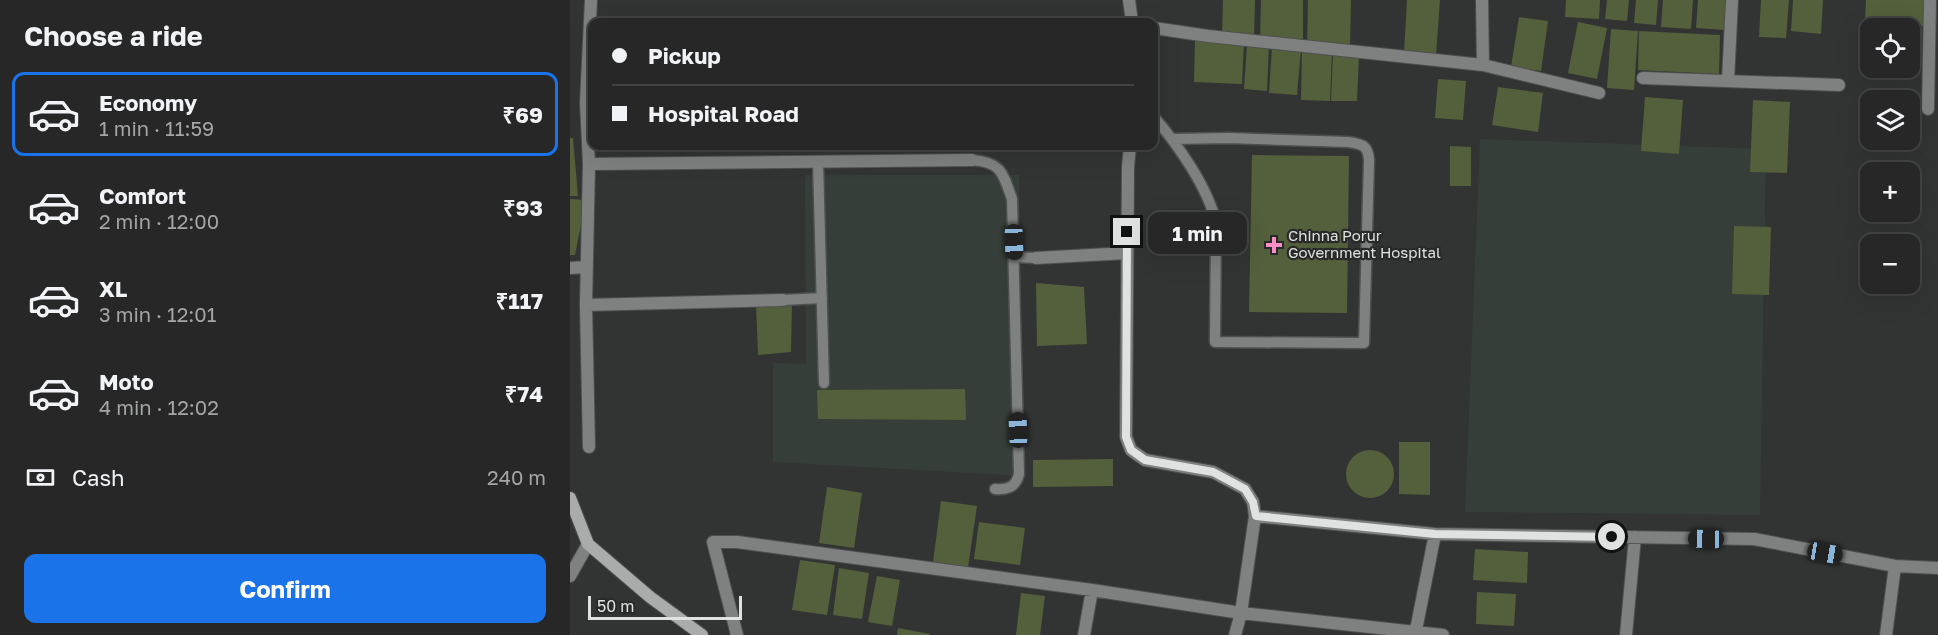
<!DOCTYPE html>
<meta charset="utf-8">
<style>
:root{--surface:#262726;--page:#323332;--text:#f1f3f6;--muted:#a4a5a7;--line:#424443;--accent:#1a73e8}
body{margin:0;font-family:"Golos Text",sans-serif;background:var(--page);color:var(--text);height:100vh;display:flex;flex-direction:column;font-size:22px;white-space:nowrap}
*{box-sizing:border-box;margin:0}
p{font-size:20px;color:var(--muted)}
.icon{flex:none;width:33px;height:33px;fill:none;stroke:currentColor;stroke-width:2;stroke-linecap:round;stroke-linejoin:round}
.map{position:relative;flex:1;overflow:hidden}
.panel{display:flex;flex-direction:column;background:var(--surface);width:570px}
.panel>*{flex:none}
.banner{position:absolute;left:18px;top:18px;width:570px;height:132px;border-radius:12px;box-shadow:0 6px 24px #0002,0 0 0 2px var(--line);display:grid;align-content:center;height:132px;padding:0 24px;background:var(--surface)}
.buttons{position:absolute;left:1290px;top:18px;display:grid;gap:12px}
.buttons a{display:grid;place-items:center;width:60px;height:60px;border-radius:12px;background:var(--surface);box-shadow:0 6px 24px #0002,0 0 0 2px var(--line);font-size:30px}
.scale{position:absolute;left:18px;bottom:15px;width:154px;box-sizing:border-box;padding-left:6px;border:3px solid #e0e2e1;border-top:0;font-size:16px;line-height:21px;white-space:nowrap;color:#e0e2e1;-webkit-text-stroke:4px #282a29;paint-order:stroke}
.end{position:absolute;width:27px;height:27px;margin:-14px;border:8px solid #e0e2e1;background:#111;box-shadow:0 0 0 3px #111}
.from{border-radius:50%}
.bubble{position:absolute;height:42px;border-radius:12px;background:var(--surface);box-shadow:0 6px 24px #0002,0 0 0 2px var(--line);font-size:20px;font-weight:700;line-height:42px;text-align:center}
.car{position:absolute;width:18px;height:36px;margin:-18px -9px;border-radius:8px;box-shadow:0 0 4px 2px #0007;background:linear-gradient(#222 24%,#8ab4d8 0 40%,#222 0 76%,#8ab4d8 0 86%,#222 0)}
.banner b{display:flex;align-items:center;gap:21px;height:57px;font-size:22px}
.banner b+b{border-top:2px solid var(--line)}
.banner i{width:15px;height:15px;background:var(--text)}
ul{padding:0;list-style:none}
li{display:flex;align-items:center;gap:18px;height:84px;margin:0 12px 9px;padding:0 12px;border:3px solid transparent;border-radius:12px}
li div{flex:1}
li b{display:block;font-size:22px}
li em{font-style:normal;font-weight:700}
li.selected{border-color:var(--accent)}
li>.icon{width:54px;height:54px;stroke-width:1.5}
h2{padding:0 24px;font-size:27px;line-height:72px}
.pay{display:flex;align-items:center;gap:15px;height:66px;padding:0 24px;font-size:22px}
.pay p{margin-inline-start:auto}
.primary-button{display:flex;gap:12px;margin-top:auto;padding:12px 24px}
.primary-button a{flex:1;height:69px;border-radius:12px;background:var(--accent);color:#fff;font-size:24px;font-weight:700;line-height:69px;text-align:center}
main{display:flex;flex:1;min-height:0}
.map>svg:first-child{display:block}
.built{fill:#353e38}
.building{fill:#53603b}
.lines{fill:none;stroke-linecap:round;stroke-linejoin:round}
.lane-casing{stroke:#4e504f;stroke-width:13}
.street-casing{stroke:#4e504f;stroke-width:14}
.secondary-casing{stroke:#4e504f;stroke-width:14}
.lane{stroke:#7f8181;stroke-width:10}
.street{stroke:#7f8181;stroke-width:12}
.secondary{stroke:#aaacac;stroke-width:12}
.route{stroke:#e0e2e1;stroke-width:8}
.poi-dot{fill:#fa8fc8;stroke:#282a29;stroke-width:2}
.labels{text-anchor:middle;stroke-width:4.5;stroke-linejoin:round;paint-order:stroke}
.poi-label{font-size:15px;fill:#e0e2e1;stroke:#282a29;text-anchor:start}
</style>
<main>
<section class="panel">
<h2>Choose a ride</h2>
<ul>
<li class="selected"><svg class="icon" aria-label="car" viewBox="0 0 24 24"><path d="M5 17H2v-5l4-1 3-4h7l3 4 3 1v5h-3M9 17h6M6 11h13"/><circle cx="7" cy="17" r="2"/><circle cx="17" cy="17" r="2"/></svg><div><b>Economy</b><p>1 min · 11:59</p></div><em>₹69</em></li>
<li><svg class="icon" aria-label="car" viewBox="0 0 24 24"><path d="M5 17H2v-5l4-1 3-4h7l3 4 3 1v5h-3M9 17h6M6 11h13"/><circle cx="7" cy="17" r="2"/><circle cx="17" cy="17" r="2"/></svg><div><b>Comfort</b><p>2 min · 12:00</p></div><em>₹93</em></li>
<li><svg class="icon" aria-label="car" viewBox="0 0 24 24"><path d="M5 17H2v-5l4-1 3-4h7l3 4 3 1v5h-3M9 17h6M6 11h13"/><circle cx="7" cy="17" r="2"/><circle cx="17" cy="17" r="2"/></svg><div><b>XL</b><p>3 min · 12:01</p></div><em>₹117</em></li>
<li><svg class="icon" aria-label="car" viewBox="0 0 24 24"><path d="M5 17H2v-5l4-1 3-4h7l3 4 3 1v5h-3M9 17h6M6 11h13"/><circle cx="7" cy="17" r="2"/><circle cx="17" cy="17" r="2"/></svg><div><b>Moto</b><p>4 min · 12:02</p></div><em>₹74</em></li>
</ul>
<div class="pay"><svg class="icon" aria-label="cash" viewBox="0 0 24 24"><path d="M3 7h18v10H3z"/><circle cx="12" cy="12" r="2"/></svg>Cash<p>240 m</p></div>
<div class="primary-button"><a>Confirm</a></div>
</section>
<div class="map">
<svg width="1368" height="635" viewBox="0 0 1368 635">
<rect width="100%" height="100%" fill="#323433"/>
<path class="built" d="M 910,139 L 1196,149 L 1190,515 L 895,512 Z
M 235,175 L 449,175 L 454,476 L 203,462 L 203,363 L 236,364 Z"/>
<path class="building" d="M 653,0 L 685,0 L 684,38 L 652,37 Z
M 691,0 L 733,0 L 733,42 L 690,41 Z
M 738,0 L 781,0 L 780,45 L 737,44 Z
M 837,0 L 870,0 L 866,55 L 834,53 Z
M 996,0 L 1030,0 L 1029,19 L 995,17 Z
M 1037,0 L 1059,0 L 1057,21 L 1035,19 Z
M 1066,0 L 1088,0 L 1086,25 L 1064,23 Z
M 1093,0 L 1123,0 L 1121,29 L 1091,27 Z
M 1128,0 L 1157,0 L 1155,30 L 1126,28 Z
M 1191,0 L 1219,0 L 1216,38 L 1189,37 Z
M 1223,0 L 1253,0 L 1251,34 L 1221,31 Z
M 1296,0 L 1355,0 L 1354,26 L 1295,23 Z
M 949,17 L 978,21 L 971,71 L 941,67 Z
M 1008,22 L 1037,28 L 1027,79 L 998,73 Z
M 1041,29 L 1068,31 L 1064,90 L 1037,88 Z
M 1069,31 L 1150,35 L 1149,74 L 1068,70 Z
M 625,40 L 674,42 L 672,84 L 624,82 Z
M 677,44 L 699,45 L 697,91 L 674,89 Z
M 702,47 L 731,49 L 727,95 L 699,93 Z
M 732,49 L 762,51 L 760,101 L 731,100 Z
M 763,53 L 789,54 L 787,101 L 761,101 Z
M 868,79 L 896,81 L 893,120 L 865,118 Z
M 928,87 L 973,93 L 968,132 L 922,125 Z
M 1075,97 L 1113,100 L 1109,154 L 1071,151 Z
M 1183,100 L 1220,102 L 1217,173 L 1180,172 Z
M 0,138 L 3,138 L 8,196 L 0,196 Z
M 880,146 L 901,147 L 901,186 L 880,186 Z
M 682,155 L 779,156 L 777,313 L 679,312 Z
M 0,199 L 16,200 L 5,255 L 0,255 Z
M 1164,226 L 1201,227 L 1199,295 L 1162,294 Z
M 466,283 L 514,287 L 517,344 L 467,346 Z
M 222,302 L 221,352 L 188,355 L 186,303 Z
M 395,389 L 396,420 L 248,419 L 247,390 Z
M 829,442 L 860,442 L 860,495 L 829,494 Z
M776 474a24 24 0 1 1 48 0a24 24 0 1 1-48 0Z
M 543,459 L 543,486 L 463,487 L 463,460 Z
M 257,487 L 292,493 L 284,548 L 249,543 Z
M 371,501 L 407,506 L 398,567 L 363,562 Z
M 409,522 L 455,528 L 450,565 L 404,559 Z
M 905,549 L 958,552 L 957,583 L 903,580 Z
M 230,560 L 265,565 L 257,615 L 222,610 Z
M 269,568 L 299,573 L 292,619 L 263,615 Z
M 307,576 L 330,580 L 322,626 L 298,622 Z
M 907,592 L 946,594 L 944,626 L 906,624 Z
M 451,593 L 475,596 L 470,635 L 446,635 Z
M 328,628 L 360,634 L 360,635 L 327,635 Z"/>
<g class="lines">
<defs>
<path id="lane" d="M 584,117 C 608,145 637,186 646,222 L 645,342 L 794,343 L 799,160 C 798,145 792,144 778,142 L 659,138 L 603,139
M 402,160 C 432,162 433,174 442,199 L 449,474 C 446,487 438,490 425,489
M 248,162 L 254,383
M 444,257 L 466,258
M 213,300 L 252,298"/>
<path id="street" d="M 559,0 L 562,22
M 912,0 L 913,65 L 1029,93
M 584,28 L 638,36 L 913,65
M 1073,78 L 1269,85
M 1158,81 L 1162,0
M 1358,109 L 1360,0
M 560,146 L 558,167 L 556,437 L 561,450 L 575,460 L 643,472 L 675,489 L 683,502 L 685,516 L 671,613 L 665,635
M 19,164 L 402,160
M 466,258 L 557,253
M 0,268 L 17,267
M 16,305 L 213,300
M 19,447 L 16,305 L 19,164 L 16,103 L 21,0
M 685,516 L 865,534 L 1184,539 L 1325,566 L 1368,568
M 0,576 L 18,544
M 167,635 L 143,542 L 167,542 L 522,590 L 671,613 L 873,635
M 514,635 L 522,590
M 845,635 L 865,534
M 1056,635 L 1065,537
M 1316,635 L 1325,566"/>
<path id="secondary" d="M 0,498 L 18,544 L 80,597 L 132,635"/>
</defs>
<use href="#lane" class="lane-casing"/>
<use href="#street" class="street-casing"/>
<use href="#secondary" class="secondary-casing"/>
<use href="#lane" class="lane"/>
<use href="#street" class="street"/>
<use href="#secondary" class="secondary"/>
</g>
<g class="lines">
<path class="route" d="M 557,232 L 556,437 L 561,450 L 575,460 L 643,472 L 675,489 L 683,502 L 686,516 L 865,534 L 1042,537"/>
</g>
<path class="poi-dot" d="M701 236h6v6h6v6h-6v6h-6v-6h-6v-6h6z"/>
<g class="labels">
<g class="poi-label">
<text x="718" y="241">Chinna Porur<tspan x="718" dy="17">Government Hospital</tspan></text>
</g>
</g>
</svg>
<div class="buttons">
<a><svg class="icon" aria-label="locate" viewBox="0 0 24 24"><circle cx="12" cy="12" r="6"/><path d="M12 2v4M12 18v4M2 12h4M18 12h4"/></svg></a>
<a><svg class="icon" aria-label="layers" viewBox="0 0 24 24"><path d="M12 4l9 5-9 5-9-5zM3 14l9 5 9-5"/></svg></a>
<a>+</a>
<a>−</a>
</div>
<div class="scale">50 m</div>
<i class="end from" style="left:1042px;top:537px"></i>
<i class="end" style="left:557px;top:232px"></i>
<div class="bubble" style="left:578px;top:212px;width:99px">1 min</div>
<i class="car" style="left:444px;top:242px;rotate:178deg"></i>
<i class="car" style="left:448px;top:430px;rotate:358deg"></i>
<i class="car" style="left:1136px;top:539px;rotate:271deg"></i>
<i class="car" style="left:1255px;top:553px;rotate:100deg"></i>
<div class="banner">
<b><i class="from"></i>Pickup</b>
<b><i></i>Hospital Road</b>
</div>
</div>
</main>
